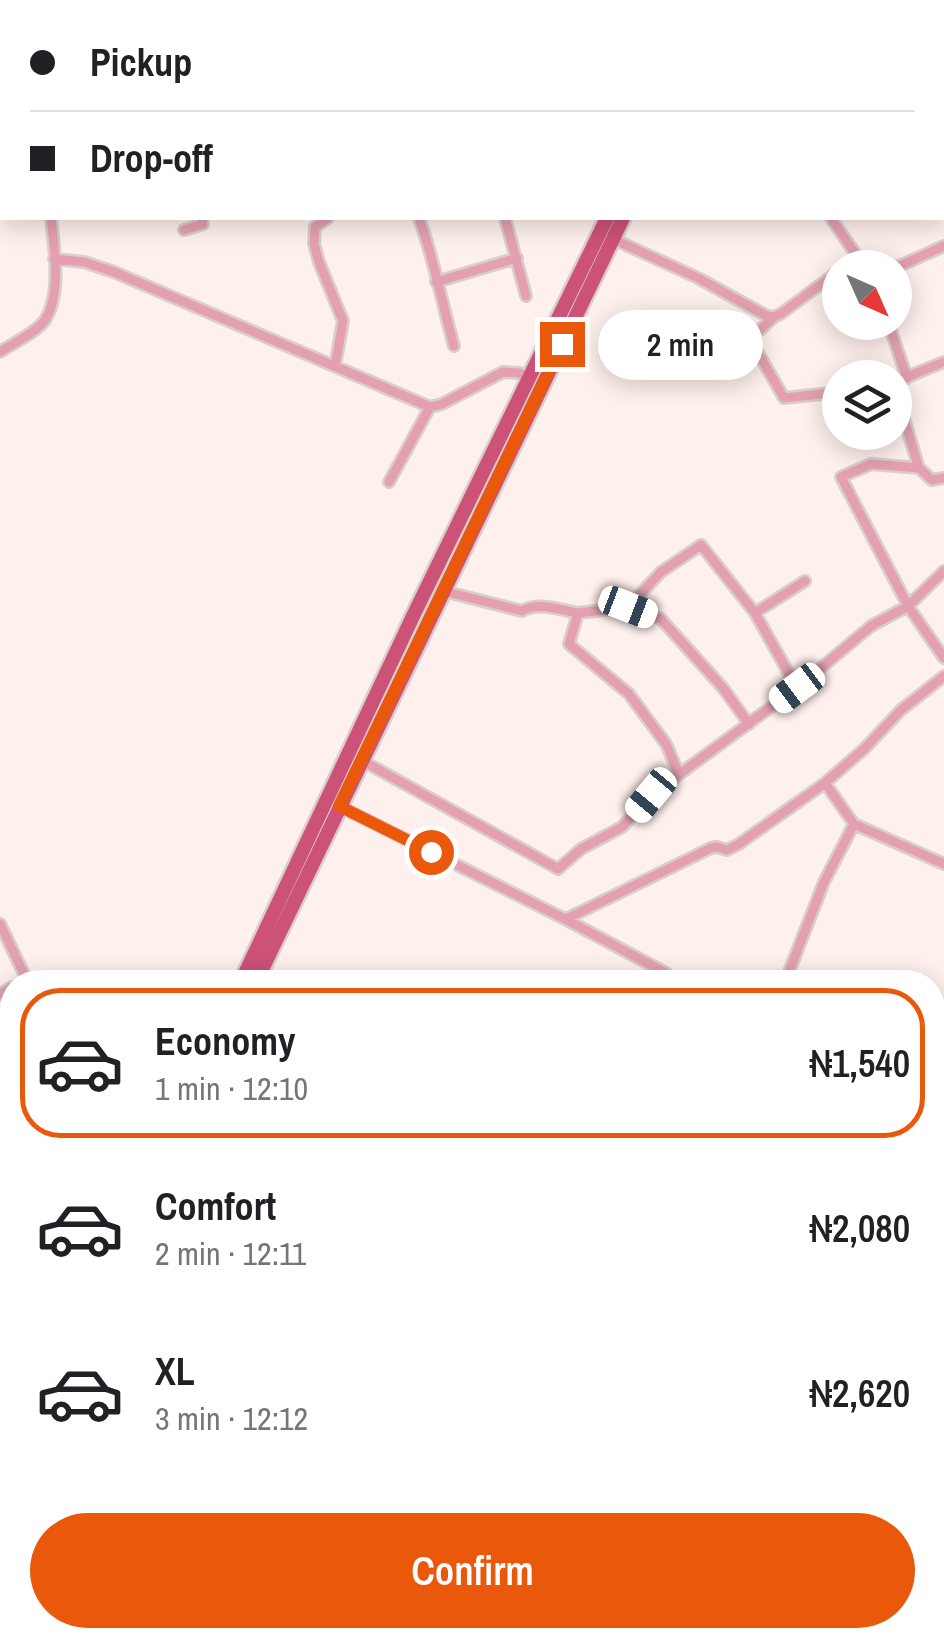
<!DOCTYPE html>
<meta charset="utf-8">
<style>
:root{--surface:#fff;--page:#f6f6f6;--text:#202124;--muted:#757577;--line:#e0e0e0;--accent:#ea580c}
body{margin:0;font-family:"Archivo Narrow",sans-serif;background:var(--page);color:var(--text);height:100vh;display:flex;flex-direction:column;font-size:38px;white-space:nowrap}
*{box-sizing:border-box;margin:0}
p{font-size:32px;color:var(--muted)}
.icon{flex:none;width:55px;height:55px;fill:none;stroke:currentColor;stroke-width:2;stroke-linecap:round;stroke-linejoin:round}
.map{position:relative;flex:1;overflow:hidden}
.details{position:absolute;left:0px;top:970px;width:945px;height:678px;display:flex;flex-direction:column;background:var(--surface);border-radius:40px 40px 0 0;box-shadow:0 5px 25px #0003}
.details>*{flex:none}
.banner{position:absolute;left:0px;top:0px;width:945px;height:220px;box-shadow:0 5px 25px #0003;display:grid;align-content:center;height:220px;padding:0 30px;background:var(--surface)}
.needle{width:65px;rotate:135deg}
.buttons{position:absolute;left:822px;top:250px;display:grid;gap:20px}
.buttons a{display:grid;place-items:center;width:90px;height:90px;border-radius:50%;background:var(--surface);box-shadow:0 5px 25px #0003;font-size:50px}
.end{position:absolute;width:45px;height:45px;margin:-22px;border:12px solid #ea580c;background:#fff;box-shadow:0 0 0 5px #fff}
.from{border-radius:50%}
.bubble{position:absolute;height:70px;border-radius:35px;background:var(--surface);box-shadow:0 5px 25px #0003;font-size:32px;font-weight:600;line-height:70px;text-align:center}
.car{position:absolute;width:30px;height:60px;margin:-30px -15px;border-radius:12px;box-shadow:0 0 8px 2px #0007;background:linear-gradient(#fff 24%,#345 0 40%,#fff 0 76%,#345 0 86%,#fff 0)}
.banner b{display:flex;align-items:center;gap:35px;height:95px;font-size:38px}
.banner b+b{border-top:2px solid var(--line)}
.banner i{width:25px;height:25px;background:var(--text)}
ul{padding:18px 0 0;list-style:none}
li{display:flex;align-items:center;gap:30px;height:150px;margin:0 20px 15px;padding:0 10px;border:5px solid transparent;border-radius:40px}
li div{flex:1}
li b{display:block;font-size:38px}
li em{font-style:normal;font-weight:600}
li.selected{border-color:var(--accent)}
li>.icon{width:90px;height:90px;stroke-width:1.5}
.primary-button{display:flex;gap:20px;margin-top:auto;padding:20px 30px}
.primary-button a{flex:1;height:115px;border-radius:60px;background:var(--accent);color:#fff;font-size:40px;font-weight:600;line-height:115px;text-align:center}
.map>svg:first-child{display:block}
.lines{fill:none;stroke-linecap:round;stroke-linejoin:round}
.minor-casing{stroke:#daceca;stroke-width:14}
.tertiary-casing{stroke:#daceca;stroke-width:15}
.primary-casing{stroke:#daceca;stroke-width:19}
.minor{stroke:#e4a0b0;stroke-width:9}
.tertiary{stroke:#e4a0b0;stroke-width:10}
.primary{stroke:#cc5277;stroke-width:14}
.route{stroke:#ea580c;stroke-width:12}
</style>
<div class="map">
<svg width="944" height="1646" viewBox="0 0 944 1646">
<rect width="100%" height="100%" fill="#fef0ec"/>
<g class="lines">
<defs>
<path id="minor" d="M 451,0 L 451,2
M 0,75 L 2,75
M 328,218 L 315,227 L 314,244 L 319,262 L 343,321 L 335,366
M 419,218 C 434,259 442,303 454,346
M 505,218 L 526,296
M 831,218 L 865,268
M 184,230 L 203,224 L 201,218
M 613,239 L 698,278 L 767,316 L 774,317 L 782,313 L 840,270
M 54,259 L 84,262 L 114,272 L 430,407
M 895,268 L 944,246
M 436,282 L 517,258
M 774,317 L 750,339 L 784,398 L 840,392
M 888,322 L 907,378
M 0,352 C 13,343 36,333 45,320 C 62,294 54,246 51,218
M 902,379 L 944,362
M 900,380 L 901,409 L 919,468 L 932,480 L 944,478
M 919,468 L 871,464 L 841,477 L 908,606 L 944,658
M 389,482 L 430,407 L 442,404 L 503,372 L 519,373 L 531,378
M 443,591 L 522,611 C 538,601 560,610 578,613
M 628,607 L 578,613 L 569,644 L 629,694 L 666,744 L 679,774
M 755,613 L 805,581
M 749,724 L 723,688 L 661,619 L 628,607 L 661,572 L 701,545 L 755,613 L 797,688
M 361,760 L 558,869 L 581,849 L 622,827 L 651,795 L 797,688 L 871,626 L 908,606 L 944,571
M 825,783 L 854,824 L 944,864
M 339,806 L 565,919 L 666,973
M 566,919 L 711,848 L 717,847 L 727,850 L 739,844 L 825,783 L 864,749 L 901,710 L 944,676
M 0,924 L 26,978
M 785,982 L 824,882 L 854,824
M 0,994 L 12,987
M 932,1131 L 944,1102
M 932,1172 L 944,1170
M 0,1234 L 12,1244
M 0,1307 L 6,1311 L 7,1318
M 932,1356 L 944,1359
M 932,1461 L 944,1466
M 869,1635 L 893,1646
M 545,1645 L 546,1646
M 463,1646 L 466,1635
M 778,1646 L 782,1635
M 859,1646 L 863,1635"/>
<path id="tertiary" d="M 190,0 L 190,2
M 361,2 L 371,0"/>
<path id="primary" d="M 705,2 L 705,0
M 751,2 L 754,0
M 241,982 L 414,614 L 607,218
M 256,982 L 623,218
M 0,1425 L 12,1411
M 0,1449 L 12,1436"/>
</defs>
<use href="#minor" class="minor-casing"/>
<use href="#tertiary" class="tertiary-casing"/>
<use href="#primary" class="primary-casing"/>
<use href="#minor" class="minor"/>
<use href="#tertiary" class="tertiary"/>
<use href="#primary" class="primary"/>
</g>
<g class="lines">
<path class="route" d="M 431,852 L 339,806 L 562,344"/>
</g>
</svg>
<div class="buttons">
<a><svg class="needle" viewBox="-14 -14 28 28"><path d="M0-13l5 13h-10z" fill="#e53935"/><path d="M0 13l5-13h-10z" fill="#757577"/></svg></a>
<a><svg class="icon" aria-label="layers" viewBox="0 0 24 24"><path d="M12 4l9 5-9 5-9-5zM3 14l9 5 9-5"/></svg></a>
</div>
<i class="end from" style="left:431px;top:852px"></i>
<i class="end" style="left:562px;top:344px"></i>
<div class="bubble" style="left:598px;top:310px;width:165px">2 min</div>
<i class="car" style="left:628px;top:607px;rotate:111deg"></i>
<i class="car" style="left:797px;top:688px;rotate:233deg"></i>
<i class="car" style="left:651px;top:795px;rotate:220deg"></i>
<div class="banner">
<b><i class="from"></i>Pickup</b>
<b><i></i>Drop-off</b>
</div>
<section class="details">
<ul>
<li class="selected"><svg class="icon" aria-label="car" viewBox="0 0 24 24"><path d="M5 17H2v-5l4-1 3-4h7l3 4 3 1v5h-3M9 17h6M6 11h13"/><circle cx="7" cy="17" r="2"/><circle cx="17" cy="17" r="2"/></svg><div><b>Economy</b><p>1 min · 12:10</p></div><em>₦1,540</em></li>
<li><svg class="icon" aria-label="car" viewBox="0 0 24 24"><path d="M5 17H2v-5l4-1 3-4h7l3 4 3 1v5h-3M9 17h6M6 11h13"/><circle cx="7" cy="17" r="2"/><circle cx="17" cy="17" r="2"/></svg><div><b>Comfort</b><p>2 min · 12:11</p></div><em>₦2,080</em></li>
<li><svg class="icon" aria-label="car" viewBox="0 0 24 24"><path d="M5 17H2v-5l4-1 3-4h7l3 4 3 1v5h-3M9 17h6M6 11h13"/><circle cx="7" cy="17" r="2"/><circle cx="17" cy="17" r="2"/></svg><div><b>XL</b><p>3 min · 12:12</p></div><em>₦2,620</em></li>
</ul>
<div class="primary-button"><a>Confirm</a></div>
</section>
</div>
